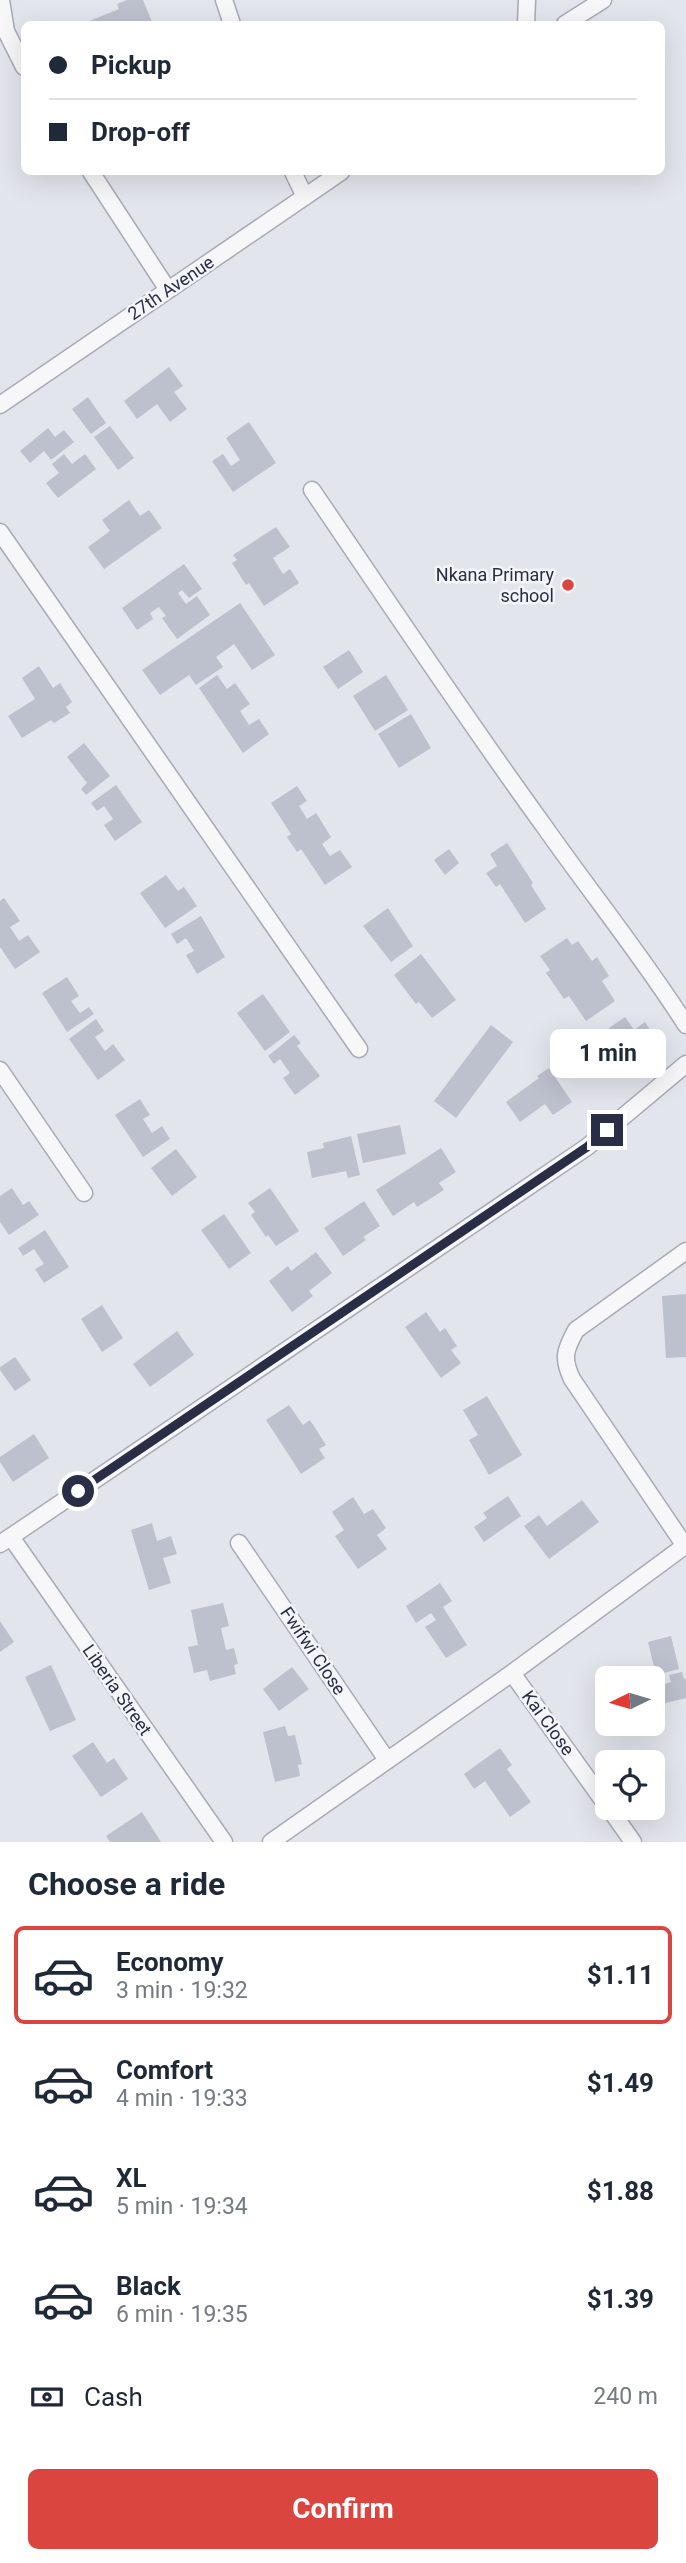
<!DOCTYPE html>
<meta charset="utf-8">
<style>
:root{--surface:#fff;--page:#f6f6f7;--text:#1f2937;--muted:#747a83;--line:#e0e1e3;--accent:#da4540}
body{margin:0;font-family:Roboto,sans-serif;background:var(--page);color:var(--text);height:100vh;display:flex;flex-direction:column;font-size:26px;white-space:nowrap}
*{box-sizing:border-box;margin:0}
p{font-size:23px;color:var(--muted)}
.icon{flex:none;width:38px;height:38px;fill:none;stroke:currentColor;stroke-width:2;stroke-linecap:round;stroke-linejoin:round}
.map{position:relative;height:1842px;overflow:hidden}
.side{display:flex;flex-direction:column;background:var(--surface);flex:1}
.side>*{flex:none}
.guide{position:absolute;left:21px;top:21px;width:644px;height:154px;border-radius:10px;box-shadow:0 7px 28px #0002;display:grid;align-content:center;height:154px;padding:0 28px;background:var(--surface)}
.needle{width:46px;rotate:265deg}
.buttons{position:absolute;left:595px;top:1666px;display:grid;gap:14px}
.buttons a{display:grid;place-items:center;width:70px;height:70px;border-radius:10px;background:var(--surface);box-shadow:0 7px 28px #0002;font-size:35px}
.end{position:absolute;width:32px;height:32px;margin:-16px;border:9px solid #292e46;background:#fff;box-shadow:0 0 0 4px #fff}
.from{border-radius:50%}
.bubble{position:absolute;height:49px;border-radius:10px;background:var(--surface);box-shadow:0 7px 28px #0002;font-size:23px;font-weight:700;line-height:49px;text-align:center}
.guide b{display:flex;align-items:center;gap:24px;height:66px;font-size:26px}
.guide b+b{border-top:2px solid var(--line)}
.guide i{width:18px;height:18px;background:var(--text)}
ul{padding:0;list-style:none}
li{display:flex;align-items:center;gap:21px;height:98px;margin:0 14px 10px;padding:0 14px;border:4px solid transparent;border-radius:10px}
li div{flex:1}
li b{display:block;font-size:26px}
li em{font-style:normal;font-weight:700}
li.current{border-color:var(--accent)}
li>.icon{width:63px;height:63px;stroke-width:1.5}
h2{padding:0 28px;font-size:32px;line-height:84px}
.pay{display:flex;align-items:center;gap:18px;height:77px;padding:0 28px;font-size:26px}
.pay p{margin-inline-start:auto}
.primary-button{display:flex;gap:14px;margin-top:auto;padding:14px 28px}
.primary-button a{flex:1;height:80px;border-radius:10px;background:var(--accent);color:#fff;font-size:28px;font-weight:700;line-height:80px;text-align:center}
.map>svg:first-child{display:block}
.building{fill:#bdc0cd}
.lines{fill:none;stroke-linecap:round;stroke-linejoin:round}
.minor-casing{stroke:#a7aab7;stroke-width:19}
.minor{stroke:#f7f7fa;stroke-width:16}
.route{stroke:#292e46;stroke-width:9}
.poi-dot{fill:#da4540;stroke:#f3f5f9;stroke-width:2.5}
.labels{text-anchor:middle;stroke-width:5;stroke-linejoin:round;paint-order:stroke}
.street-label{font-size:18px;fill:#292e46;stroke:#f3f5f9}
.poi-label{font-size:18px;fill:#292e46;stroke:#f3f5f9;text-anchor:end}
</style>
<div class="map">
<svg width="686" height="1842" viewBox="0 0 686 1842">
<rect width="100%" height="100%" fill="#e3e5ec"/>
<path class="building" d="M 127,0 L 143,0 L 152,22 L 148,24 L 82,24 L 119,9 L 117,4 Z
M 169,367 L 183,386 L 174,392 L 187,409 L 170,422 L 157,404 L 137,419 L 124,401 Z
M 88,397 L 106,423 L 91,434 L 72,409 Z
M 249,422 L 276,463 L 233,492 L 212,461 L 223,454 L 231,466 L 240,460 L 226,438 Z
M 110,426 L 134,458 L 118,470 L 94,437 Z
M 48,428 L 55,437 L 64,430 L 74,442 L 51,460 L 44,451 L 30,463 L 20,451 Z
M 64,454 L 72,464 L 85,454 L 96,469 L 58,498 L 46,483 L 59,473 L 52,464 Z
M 129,500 L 140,516 L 149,510 L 162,528 L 104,569 L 88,547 L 110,531 L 102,520 Z
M 276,527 L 290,547 L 273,558 L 283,574 L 290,569 L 299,583 L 264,606 L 249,583 L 246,585 L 232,563 L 237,560 L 233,555 Z
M 184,564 L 202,589 L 189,598 L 182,590 L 178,593 L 186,604 L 197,596 L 210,615 L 177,639 L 162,618 L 166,616 L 159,607 L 150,613 L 153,619 L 137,630 L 122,608 Z
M 240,603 L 275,655 L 252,670 L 234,644 L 216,657 L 223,667 L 196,685 L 189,675 L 160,695 L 142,670 Z
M 349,650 L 363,672 L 338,689 L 323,667 Z
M 39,666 L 53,688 L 60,683 L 72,702 L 66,707 L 70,713 L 54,723 L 51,720 L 22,738 L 8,716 L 35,699 L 22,678 Z
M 217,675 L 227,689 L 235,683 L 250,704 L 240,711 L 249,725 L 259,719 L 269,734 L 243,753 L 199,688 Z
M 386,675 L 408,710 L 375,731 L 353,696 Z
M 411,714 L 431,748 L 399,768 L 378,734 Z
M 84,743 L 110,776 L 86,795 L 81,789 L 87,783 L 67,757 Z
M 116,785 L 142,822 L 115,841 L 104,825 L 113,819 L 104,806 L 97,811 L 91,803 Z
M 297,786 L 307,801 L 299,806 L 307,819 L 316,813 L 331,837 L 322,844 L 330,856 L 340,850 L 352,867 L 325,885 L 301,849 L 297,852 L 287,837 L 291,834 L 271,803 Z
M 507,843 L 533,883 L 531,885 L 546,909 L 525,923 L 500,884 L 496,887 L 486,873 L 497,866 L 490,854 Z
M 449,849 L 459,863 L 445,875 L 434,860 Z
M 166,875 L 178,891 L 184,887 L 197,906 L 165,928 L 140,893 Z
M 4,898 L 20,921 L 10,927 L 19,941 L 28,935 L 40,952 L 15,969 L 0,947 L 0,901 Z
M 388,908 L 413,946 L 391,962 L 363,926 Z
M 201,916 L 225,957 L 197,974 L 186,955 L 194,951 L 186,938 L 177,944 L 171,934 Z
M 567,938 L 572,945 L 578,941 L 592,961 L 597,957 L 609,976 L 602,981 L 615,1001 L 586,1021 L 569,996 L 564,999 L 546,973 L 550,970 L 540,956 Z
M 421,954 L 456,1000 L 432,1018 L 419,1002 L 416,1004 L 394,975 Z
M 67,977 L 79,996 L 71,1001 L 80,1013 L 89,1007 L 94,1014 L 67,1032 L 42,993 Z
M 263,994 L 290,1032 L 265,1051 L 237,1013 Z
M 625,1017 L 634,1030 L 645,1022 L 658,1042 L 645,1051 L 647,1055 L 614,1078 L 590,1045 L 604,1035 L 607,1039 L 613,1035 L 609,1028 Z
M 96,1019 L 104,1031 L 95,1037 L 105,1051 L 113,1044 L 125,1060 L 98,1080 L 69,1039 Z
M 491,1025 L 513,1042 L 456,1118 L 434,1101 Z
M 294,1035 L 301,1043 L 297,1046 L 320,1076 L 295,1095 L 283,1078 L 290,1073 L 280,1059 L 274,1064 L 268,1056 Z
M 549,1068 L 572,1102 L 553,1115 L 545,1104 L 520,1122 L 506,1102 L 539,1078 L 537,1076 Z
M 140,1099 L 150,1115 L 143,1119 L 152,1133 L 162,1126 L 170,1139 L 143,1157 L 115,1115 Z
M 400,1125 L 406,1154 L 363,1163 L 357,1134 Z
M 351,1136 L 360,1175 L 348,1178 L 346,1171 L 312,1178 L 307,1152 L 324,1148 L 323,1143 Z
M 441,1148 L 456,1172 L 439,1183 L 444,1190 L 417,1207 L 414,1202 L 393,1216 L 376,1190 Z
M 176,1149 L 197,1177 L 172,1196 L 151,1168 Z
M 12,1188 L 23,1205 L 29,1201 L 39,1215 L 9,1235 L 0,1222 L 0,1196 Z
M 270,1188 L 299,1231 L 276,1246 L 268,1235 L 266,1237 L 251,1215 L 255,1212 L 248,1203 Z
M 364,1201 L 380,1226 L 363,1237 L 366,1240 L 343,1256 L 324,1228 Z
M 224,1214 L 251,1253 L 229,1269 L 201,1230 Z
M 45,1230 L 69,1267 L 44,1283 L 35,1269 L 44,1264 L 34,1249 L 23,1256 L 18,1248 Z
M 316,1252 L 332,1273 L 309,1291 L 313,1296 L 292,1312 L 269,1281 L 288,1266 L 291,1271 Z
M 686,1294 L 686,1357 L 666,1358 L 662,1296 Z
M 102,1305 L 123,1338 L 102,1352 L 81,1319 Z
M 426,1312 L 440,1332 L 445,1328 L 457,1346 L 451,1350 L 461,1363 L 441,1378 L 405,1327 Z
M 177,1331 L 194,1355 L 150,1387 L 133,1364 Z
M 15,1357 L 31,1380 L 15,1391 L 0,1370 L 0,1367 Z
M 487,1396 L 522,1455 L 489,1475 L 469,1440 L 478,1435 L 463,1410 Z
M 289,1405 L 303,1425 L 310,1420 L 326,1445 L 319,1449 L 325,1458 L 301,1474 L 266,1420 Z
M 34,1434 L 49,1458 L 13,1482 L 0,1462 L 0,1457 Z
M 508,1496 L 521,1516 L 484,1542 L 474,1527 L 487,1518 L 483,1513 Z
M 353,1497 L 364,1514 L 373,1509 L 386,1528 L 377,1535 L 387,1549 L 358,1569 L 335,1536 L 344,1530 L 332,1512 Z
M 582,1500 L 599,1522 L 549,1559 L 524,1526 L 539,1515 L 547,1526 Z
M 152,1523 L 157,1541 L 171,1536 L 177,1554 L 163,1558 L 171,1583 L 149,1590 L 131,1530 Z
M 440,1583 L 452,1601 L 443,1607 L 467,1645 L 446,1658 L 425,1627 L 436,1620 L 431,1613 L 416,1623 L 406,1606 Z
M 223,1603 L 229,1626 L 221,1628 L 226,1650 L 234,1648 L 238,1664 L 234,1665 L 236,1674 L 210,1681 L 207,1670 L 194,1673 L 188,1647 L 198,1645 L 191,1610 Z
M 0,1621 L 14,1642 L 0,1652 Z
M 671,1636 L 679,1669 L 656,1675 L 648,1642 Z
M 51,1665 L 76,1720 L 50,1731 L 25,1677 Z
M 292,1667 L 309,1689 L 279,1711 L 263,1689 Z
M 682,1672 L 684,1679 L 686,1678 L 686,1698 L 662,1704 L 657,1686 L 671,1682 L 669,1675 Z
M 285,1726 L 288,1736 L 295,1735 L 302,1764 L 298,1765 L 300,1776 L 275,1782 L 263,1732 Z
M 93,1742 L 107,1763 L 114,1758 L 128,1779 L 101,1797 L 72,1756 Z
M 500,1748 L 512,1765 L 507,1769 L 531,1802 L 510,1817 L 485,1781 L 474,1789 L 464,1774 Z
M 142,1812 L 161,1842 L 110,1842 L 106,1836 Z"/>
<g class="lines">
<defs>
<path id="minor" d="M 1,0 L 6,31 L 24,67
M 224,0 L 232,24
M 526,24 L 527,0
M 565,24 L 603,0
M 91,172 L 168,290
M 293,172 L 305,197
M 0,405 L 341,172
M 312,490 C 389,603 464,716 544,826 C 591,893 642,956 686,1025
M 0,532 L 359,1049
M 0,1070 L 84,1193
M 11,1537 L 224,1842
M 239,1543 L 387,1760
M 0,1544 L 587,1147 L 686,1064
M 685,1546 L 572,1379 C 562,1358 565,1350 576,1330 L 686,1251
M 512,1673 L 607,1806
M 609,1808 L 633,1842
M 271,1842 L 512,1673 L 686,1545"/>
</defs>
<use href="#minor" class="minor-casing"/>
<use href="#minor" class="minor"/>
</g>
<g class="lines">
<path class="route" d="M 78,1491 L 587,1147 L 607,1130"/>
</g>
<circle class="poi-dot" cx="568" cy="585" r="7"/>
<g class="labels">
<g class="street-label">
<text transform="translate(171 288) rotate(-34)" y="6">27th Avenue</text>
<text transform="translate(313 1651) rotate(56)" y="6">Fwifwi Close</text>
<text transform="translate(117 1690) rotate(55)" y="6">Liberia Street</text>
<text transform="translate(548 1723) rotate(54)" y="6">Kai Close</text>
</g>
<g class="poi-label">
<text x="554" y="581">Nkana Primary<tspan x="554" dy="21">school</tspan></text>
</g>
</g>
</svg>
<div class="buttons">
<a><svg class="needle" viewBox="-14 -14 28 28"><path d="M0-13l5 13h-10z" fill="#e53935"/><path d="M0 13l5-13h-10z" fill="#747a83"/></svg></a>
<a><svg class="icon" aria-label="locate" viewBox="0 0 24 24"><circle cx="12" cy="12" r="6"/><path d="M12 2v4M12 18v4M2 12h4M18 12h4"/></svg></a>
</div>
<i class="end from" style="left:78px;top:1491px"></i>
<i class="end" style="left:607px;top:1130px"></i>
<div class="bubble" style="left:550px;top:1029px;width:116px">1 min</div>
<div class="guide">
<b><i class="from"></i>Pickup</b>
<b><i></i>Drop-off</b>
</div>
</div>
<section class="side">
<h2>Choose a ride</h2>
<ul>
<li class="current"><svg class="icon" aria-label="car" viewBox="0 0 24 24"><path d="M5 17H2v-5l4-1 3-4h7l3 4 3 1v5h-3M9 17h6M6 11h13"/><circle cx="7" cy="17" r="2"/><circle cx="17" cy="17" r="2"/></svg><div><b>Economy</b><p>3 min · 19:32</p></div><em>$1.11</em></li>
<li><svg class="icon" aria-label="car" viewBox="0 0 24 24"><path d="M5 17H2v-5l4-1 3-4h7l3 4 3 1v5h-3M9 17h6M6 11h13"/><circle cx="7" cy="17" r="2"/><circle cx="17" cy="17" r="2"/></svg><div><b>Comfort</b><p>4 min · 19:33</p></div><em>$1.49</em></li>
<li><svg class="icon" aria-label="car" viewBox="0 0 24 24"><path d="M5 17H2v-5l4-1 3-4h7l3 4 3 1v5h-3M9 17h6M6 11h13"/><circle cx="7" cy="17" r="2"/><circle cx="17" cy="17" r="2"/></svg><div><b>XL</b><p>5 min · 19:34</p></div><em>$1.88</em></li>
<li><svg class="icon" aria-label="car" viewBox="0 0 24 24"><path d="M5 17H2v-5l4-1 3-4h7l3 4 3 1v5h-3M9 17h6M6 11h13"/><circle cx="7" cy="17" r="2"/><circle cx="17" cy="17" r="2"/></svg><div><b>Black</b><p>6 min · 19:35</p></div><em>$1.39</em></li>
</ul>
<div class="pay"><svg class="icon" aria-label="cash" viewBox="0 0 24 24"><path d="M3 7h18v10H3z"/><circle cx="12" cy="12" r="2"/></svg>Cash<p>240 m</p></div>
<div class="primary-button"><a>Confirm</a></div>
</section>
